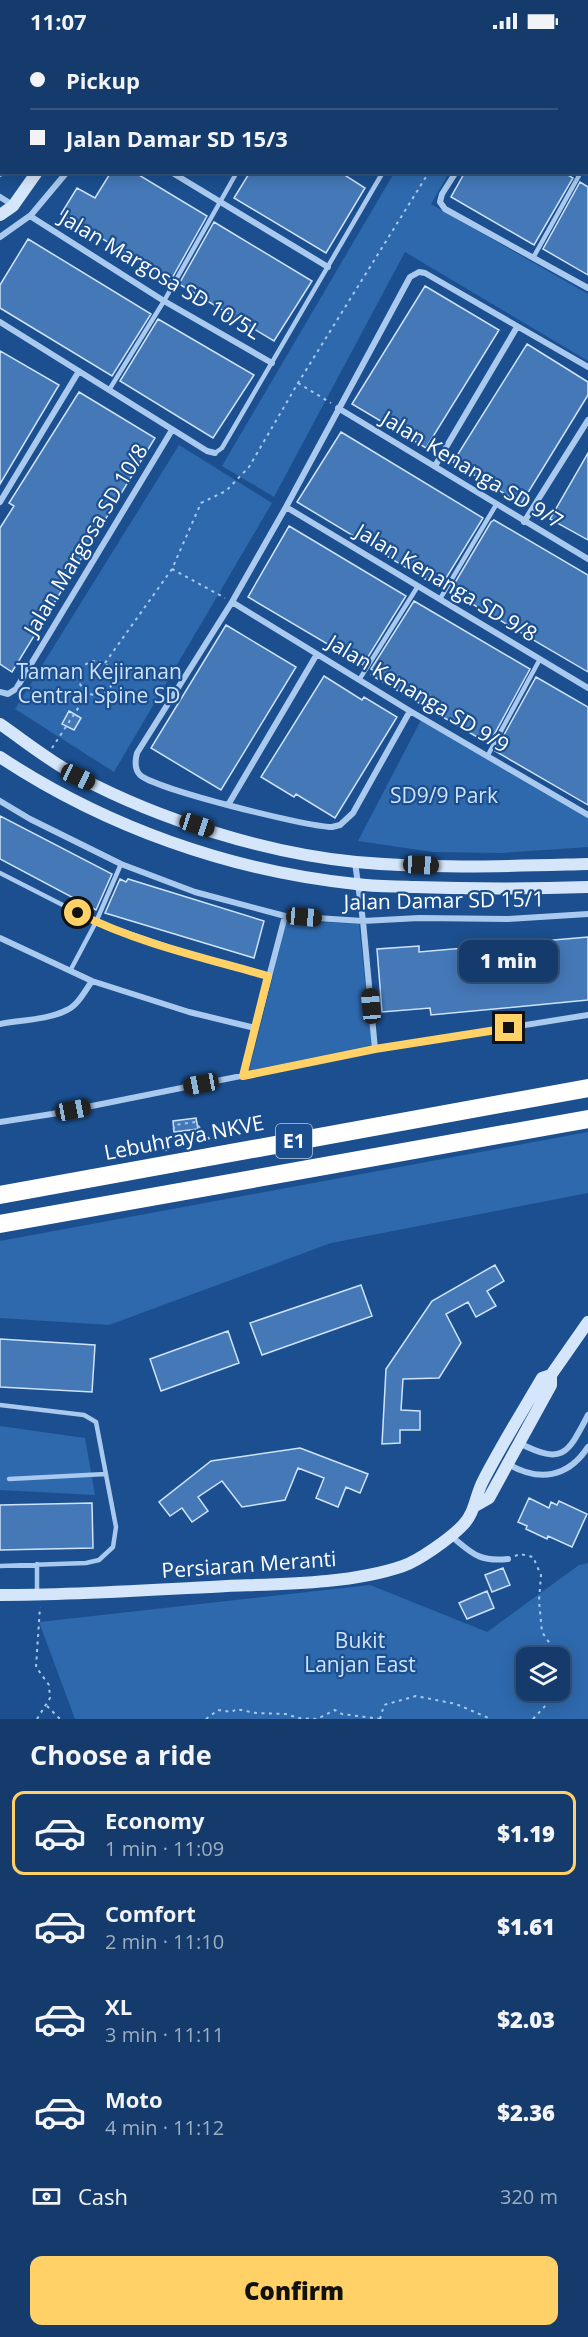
<!DOCTYPE html>
<meta charset="utf-8">
<style>
:root{--surface:#143b6b;--page:#214673;--text:#f1f3f6;--muted:#9dadc1;--line:#33557e;--accent:#ffd166}
body{margin:0;font-family:"Open Sans",sans-serif;background:var(--page);color:var(--text);height:100vh;display:flex;flex-direction:column;font-size:22px;white-space:nowrap}
*{box-sizing:border-box;margin:0}
p{font-size:20px;color:var(--muted)}
.icon{flex:none;width:33px;height:33px;fill:none;stroke:currentColor;stroke-width:2;stroke-linecap:round;stroke-linejoin:round}
.map{position:relative;height:1677px;overflow:hidden}
.details{display:flex;flex-direction:column;background:var(--surface);flex:1}
.details>*{flex:none}
.banner{position:absolute;left:0px;top:0px;width:588px;height:132px;box-shadow:0 3px 15px #0003,0 0 0 2px var(--line);display:grid;align-content:center;height:132px;padding:0 30px;background:var(--surface)}
.tools{position:absolute;left:516px;top:1605px;display:grid;gap:12px}
.tools a{display:grid;place-items:center;width:54px;height:54px;border-radius:12px;background:var(--surface);box-shadow:0 3px 15px #0003,0 0 0 2px var(--line);font-size:30px}
.end{position:absolute;width:27px;height:27px;margin:-14px;border:8px solid #ffd166;background:#111;box-shadow:0 0 0 3px #111}
.from{border-radius:50%}
.bubble{position:absolute;height:42px;border-radius:12px;background:var(--surface);box-shadow:0 3px 15px #0003,0 0 0 2px var(--line);font-size:20px;font-weight:800;line-height:42px;text-align:center}
.car{position:absolute;width:18px;height:36px;margin:-18px -9px;border-radius:8px;box-shadow:0 0 4px 2px #0007;background:linear-gradient(#222 24%,#8ab4d8 0 40%,#222 0 76%,#8ab4d8 0 86%,#222 0)}
.banner b{display:flex;align-items:center;gap:21px;height:57px;font-size:22px}
.banner b+b{border-top:2px solid var(--line)}
.banner i{width:15px;height:15px;background:var(--text)}
ul{padding:0;list-style:none}
li{display:flex;align-items:center;gap:18px;height:84px;margin:0 12px 9px;padding:0 18px;border:3px solid transparent;border-radius:12px}
li div{flex:1}
li b{display:block;font-size:22px}
li em{font-style:normal;font-weight:800}
li.active{border-color:var(--accent)}
li>.icon{width:54px;height:54px;stroke-width:1.5}
h2{padding:0 30px;font-size:27px;line-height:72px}
.pay{display:flex;align-items:center;gap:15px;height:66px;padding:0 30px;font-size:22px}
.pay p{margin-inline-start:auto}
.button{display:flex;gap:12px;margin-top:auto;padding:12px 30px}
.button a{flex:1;height:69px;border-radius:12px;background:var(--accent);color:#111;font-size:24px;font-weight:800;line-height:69px;text-align:center}
.status{display:flex;justify-content:space-between;align-items:center;height:42px;padding:0 30px;background:var(--surface);direction:ltr}
.status svg{height:16px;fill:currentColor}
.map>svg:first-child{display:block}
.green{fill:#2e69ad;fill-rule:evenodd}
.building{fill:#4478b7;stroke:#cfe3fa;stroke-width:1.5}
.lines{fill:none;stroke-linecap:round;stroke-linejoin:round}
.path{stroke:#a9c9ee;stroke-width:2;stroke-dasharray:3 4.5;stroke-linecap:butt}
.lane{stroke:#a9c9ee;stroke-width:4.5}
.street{stroke:#a9c9ee;stroke-width:6}
.secondary{stroke:#d6e6fa;stroke-width:12}
.highway{stroke:#fff;stroke-width:18}
.route{stroke:#ffd166;stroke-width:8}
.labels{text-anchor:middle;stroke-width:4.5;stroke-linejoin:round;paint-order:stroke}
.shield{fill:#1b4f8f;stroke:#bbcadd;stroke-width:1.5}
.shield-label{font-size:20px;font-weight:bold;fill:#fff}
.street-label{font-size:21px;fill:#fff;stroke:#1b4f8f}
.park-label{font-size:21px;fill:#cfe3fa;stroke:#1b4f8f}
</style>
<div class="status"><b>11:07</b><svg viewBox="0 0 49 12"><path d="M0 12V9h3v3zM5 12V6h3v6zM10 12V3h3v9zM15 12V0h3v12zM26 1h20v11H26zM47 4h2v5h-2z"/></svg></div>
<div class="map">
<svg width="588" height="1677" viewBox="0 0 588 1677">
<rect width="100%" height="100%" fill="#1b4f8f"/>
<path class="green" d="M 394,131 L 449,131 L 431,162 L 588,252 L 588,319 L 405,210 L 274,455 L 222,424 Z
M 179,403 L 272,461 L 114,730 L 15,667 Z
M 421,678 L 588,776 L 588,805 L 502,811 L 433,810 L 358,799 Z
M 287,878 L 359,882 L 372,1003 L 249,1029 Z
M 588,1090 L 588,1151 L 331,1201 L 109,1283 L 0,1276 L 0,1199 Z
M 0,1384 L 85,1396 L 95,1453 L 0,1448 Z
M 588,1521 L 588,1677 L 75,1677 L 39,1580 L 370,1543 L 487,1590 L 579,1523 ZM 526,1616 L 560,1616 L 560,1648 L 526,1648 Z"/>
<path class="building" d="M 111,130 L 134,130 L 207,174 L 171,238 L 61,172 L 77,146 L 95,156 Z
M 250,130 L 340,130 L 365,146 L 326,211 L 234,156 Z
M 465,130 L 563,130 L 573,136 L 534,203 L 451,155 Z
M 580,140 L 588,145 L 588,233 L 543,207 Z
M 214,180 L 312,239 L 274,299 L 179,242 Z
M 28,197 L 151,272 L 112,334 L 0,266 L 0,243 Z
M 425,244 L 499,288 L 426,406 L 352,362 Z
M 158,277 L 254,333 L 213,396 L 120,339 Z
M 527,302 L 588,340 L 588,353 L 521,462 L 453,420 Z
M 0,309 L 59,343 L 0,442 Z
M 79,350 L 155,396 L 12,630 L 0,622 L 0,486 L 14,464 L 9,461 Z
M 341,390 L 483,476 L 440,546 L 297,460 Z
M 588,411 L 588,498 L 550,477 Z
M 494,478 L 588,533 L 588,630 L 450,549 L 491,480 Z
M 289,484 L 406,554 L 363,623 L 248,555 Z
M 414,559 L 530,627 L 489,702 L 371,633 L 374,629 L 371,627 Z
M 226,583 L 296,625 L 221,748 L 151,706 Z
M 324,634 L 362,658 L 364,655 L 397,675 L 335,776 L 296,752 L 294,755 L 261,735 Z
M 536,635 L 588,665 L 588,763 L 495,709 Z
M 69,669 L 81,676 L 74,688 L 62,682 Z
M 0,774 L 112,832 L 96,868 L 0,817 Z
M 120,837 L 126,840 L 128,837 L 264,879 L 254,916 L 105,871 Z
M 588,895 L 588,958 L 431,973 L 430,966 L 382,970 L 377,907 L 419,904 L 419,910 Z
M 196,1076 L 198,1087 L 174,1090 L 173,1079 Z
M 495,1223 L 504,1239 L 487,1249 L 496,1264 L 476,1275 L 468,1260 L 446,1272 L 461,1301 L 439,1336 L 403,1337 L 401,1368 L 420,1369 L 420,1388 L 400,1388 L 400,1401 L 382,1402 L 386,1327 L 432,1259 Z
M 361,1243 L 372,1274 L 262,1313 L 250,1281 Z
M 228,1289 L 239,1321 L 161,1349 L 150,1317 Z
M 0,1297 L 95,1303 L 92,1350 L 0,1345 Z
M 300,1406 L 368,1432 L 360,1451 L 346,1445 L 338,1465 L 316,1456 L 324,1436 L 298,1426 L 285,1458 L 242,1465 L 222,1439 L 198,1455 L 208,1469 L 192,1480 L 182,1466 L 170,1474 L 159,1460 L 211,1419 Z
M 529,1456 L 549,1466 L 551,1460 L 557,1463 L 559,1459 L 587,1472 L 572,1505 L 548,1494 L 547,1497 L 526,1487 L 527,1484 L 518,1480 Z
M 92,1461 L 93,1506 L 0,1508 L 0,1463 Z
M 503,1526 L 510,1543 L 492,1550 L 485,1533 Z
M 487,1549 L 494,1566 L 467,1577 L 459,1561 Z"/>
<g class="lines">
<path class="path" d="M 488,2 L 488,0
M 298,341 L 331,361
M 172,527 L 225,556
M79 636a17 17 0 1 1 34 0a17 17 0 1 1-34 0Z
M 105,621 L 172,527 L 201,461 L 226,449 L 249,425 L 298,341 L 429,130
M 52,706 L 88,651
M 166,1109 L 175,1083 L 195,1080 L 211,1099
M 515,1514 L 520,1512 L 533,1515 L 541,1533 L 539,1559 L 542,1590 L 557,1612 L 557,1616
M 47,1664 L 60,1677
M 37,1677 L 50,1656 L 49,1643 L 36,1625 L 40,1565
M 206,1677 L 218,1668 L 232,1670 L 236,1667 L 256,1671 L 286,1672 L 298,1676 L 317,1677 L 335,1668 L 342,1672 L 381,1677
M 380,1677 L 384,1663 L 416,1654 L 456,1662 L 491,1677
M 533,1677 L 547,1662 L 554,1648"/>
<path class="lane" d="M 313,2 L 314,0
M 459,2 L 460,0
M 533,216 L 581,130
M 109,348 L 164,259 L 237,130
M 215,411 L 222,406 L 383,130
M 440,557 L 496,463
M 359,638 L 418,544
M 488,713 L 540,617
M 0,831 L 96,880 L 175,907 L 268,934
M 70,929 L 96,880 L 121,822
M 0,1363 L 84,1373 L 96,1380 L 116,1485 L 113,1505 L 99,1518 L 86,1521 L 0,1524
M 9,1437 L 106,1432
M 37,1522 L 37,1553"/>
<path class="street" d="M 167,0 L 169,2
M 386,0 L 389,2
M 79,2 L 79,0
M 151,2 L 151,0
M 535,2 L 536,0
M 0,31 L 2,32
M 586,121 L 588,122
M 171,130 L 328,225
M 456,130 L 442,152 L 440,160 L 445,167 L 588,246
M 0,132 L 2,130
M 0,155 L 13,163
M 30,174 L 164,259 L 272,321
M 0,195 L 31,173 L 67,130
M 0,280 L 207,409 L 215,411
M 338,366 L 588,517
M 435,424 L 517,285
M 0,460 L 79,329
M 286,465 L 588,646
M 524,480 L 588,378
M 232,560 L 410,669 L 588,773
M 0,650 L 8,652 L 16,647 L 172,388
M 410,669 L 353,771 L 340,783 L 332,785 C 307,785 155,747 140,733 C 134,727 135,719 137,711 L 232,560 L 286,465 L 410,235 L 419,230 L 425,231 L 588,325
M 0,759 L 30,777 L 121,822 L 195,850 L 285,874 L 363,879 L 419,876 L 508,877 L 588,872
M 228,763 L 317,612
M 355,820 L 363,879 L 375,1007
M 0,896 L 92,939 L 189,970 L 255,986
M 0,982 C 21,978 48,978 67,968 C 78,963 85,949 92,939
M 243,1034 L 285,874
M 0,1080 L 52,1072 L 375,1007 L 588,973
M 519,1401 C 563,1423 567,1413 588,1373
M 508,1422 C 539,1440 568,1436 588,1405
M 451,1494 C 472,1511 478,1520 508,1517"/>
<path class="secondary" d="M 121,2 L 122,0
M 0,173 L 13,164 L 37,130
M 0,682 C 26,700 52,721 79,735 C 160,778 265,811 356,820 C 433,827 511,824 588,822
M 0,715 C 106,785 230,829 356,842 C 376,845 396,844 415,845 C 473,847 531,847 588,845
M 475,1464 L 489,1456 L 551,1343 L 551,1333 L 588,1280
M 0,1553 C 76,1553 151,1548 227,1544 C 282,1542 351,1542 403,1524 C 418,1519 451,1496 463,1483 C 475,1471 475,1454 483,1439 C 501,1404 522,1370 542,1336 L 551,1333"/>
<path class="highway" d="M 0,1153 L 588,1046
M 0,1182 L 588,1077"/>
</g>
<g class="lines">
<path class="route" d="M 78,871 C 137,901 205,916 268,934 L 243,1034 L 375,1007 L 509,986"/>
</g>
<g class="labels">
<rect class="shield" x="276" y="1082" width="36" height="34" rx="4.5"/>
<g class="shield-label">
<text x="294" y="1106">E1</text>
</g>
<g class="street-label">
<text transform="translate(160 233) rotate(31)" y="7">Jalan Margosa SD 10/5L</text>
<text transform="translate(472 428) rotate(31)" y="7">Jalan Kenanga SD 9/7</text>
<text transform="translate(86 498) rotate(-59)" y="7">Jalan Margosa SD 10/8</text>
<text transform="translate(446 541) rotate(31)" y="7">Jalan Kenanga SD 9/8</text>
<text transform="translate(418 652) rotate(31)" y="7">Jalan Kenanga SD 9/9</text>
<text transform="translate(444 859) rotate(-1)" y="7">Jalan Damar SD 15/1</text>
<text transform="translate(184 1096) rotate(-11)" y="7">Lebuhraya NKVE</text>
<text transform="translate(249 1523) rotate(-4)" y="7">Persiaran Meranti</text>
</g>
<g class="park-label">
<text x="99" y="637">Taman Kejiranan<tspan x="99" dy="24">Central Spine SD</tspan></text>
<text x="444" y="761">SD9/9 Park</text>
<text x="360" y="1606">Bukit<tspan x="360" dy="24">Lanjan East</tspan></text>
</g>
</g>
</svg>
<div class="tools">
<a><svg class="icon" aria-label="layers" viewBox="0 0 24 24"><path d="M12 4l9 5-9 5-9-5zM3 14l9 5 9-5"/></svg></a>
</div>
<i class="end from" style="left:78px;top:871px"></i>
<i class="end" style="left:509px;top:986px"></i>
<div class="bubble" style="left:459px;top:898px;width:99px">1 min</div>
<i class="car" style="left:78px;top:735px;rotate:115deg"></i>
<i class="car" style="left:197px;top:783px;rotate:108deg"></i>
<i class="car" style="left:421px;top:823px;rotate:93deg"></i>
<i class="car" style="left:304px;top:875px;rotate:95deg"></i>
<i class="car" style="left:371px;top:964px;rotate:355deg"></i>
<i class="car" style="left:201px;top:1042px;rotate:259deg"></i>
<i class="car" style="left:73px;top:1068px;rotate:79deg"></i>
<div class="banner">
<b><i class="from"></i>Pickup</b>
<b><i></i>Jalan Damar SD 15/3</b>
</div>
</div>
<section class="details">
<h2>Choose a ride</h2>
<ul>
<li class="active"><svg class="icon" aria-label="car" viewBox="0 0 24 24"><path d="M5 17H2v-5l4-1 3-4h7l3 4 3 1v5h-3M9 17h6M6 11h13"/><circle cx="7" cy="17" r="2"/><circle cx="17" cy="17" r="2"/></svg><div><b>Economy</b><p>1 min · 11:09</p></div><em>$1.19</em></li>
<li><svg class="icon" aria-label="car" viewBox="0 0 24 24"><path d="M5 17H2v-5l4-1 3-4h7l3 4 3 1v5h-3M9 17h6M6 11h13"/><circle cx="7" cy="17" r="2"/><circle cx="17" cy="17" r="2"/></svg><div><b>Comfort</b><p>2 min · 11:10</p></div><em>$1.61</em></li>
<li><svg class="icon" aria-label="car" viewBox="0 0 24 24"><path d="M5 17H2v-5l4-1 3-4h7l3 4 3 1v5h-3M9 17h6M6 11h13"/><circle cx="7" cy="17" r="2"/><circle cx="17" cy="17" r="2"/></svg><div><b>XL</b><p>3 min · 11:11</p></div><em>$2.03</em></li>
<li><svg class="icon" aria-label="car" viewBox="0 0 24 24"><path d="M5 17H2v-5l4-1 3-4h7l3 4 3 1v5h-3M9 17h6M6 11h13"/><circle cx="7" cy="17" r="2"/><circle cx="17" cy="17" r="2"/></svg><div><b>Moto</b><p>4 min · 11:12</p></div><em>$2.36</em></li>
</ul>
<div class="pay"><svg class="icon" aria-label="cash" viewBox="0 0 24 24"><path d="M3 7h18v10H3z"/><circle cx="12" cy="12" r="2"/></svg>Cash<p>320 m</p></div>
<div class="button"><a>Confirm</a></div>
</section>
